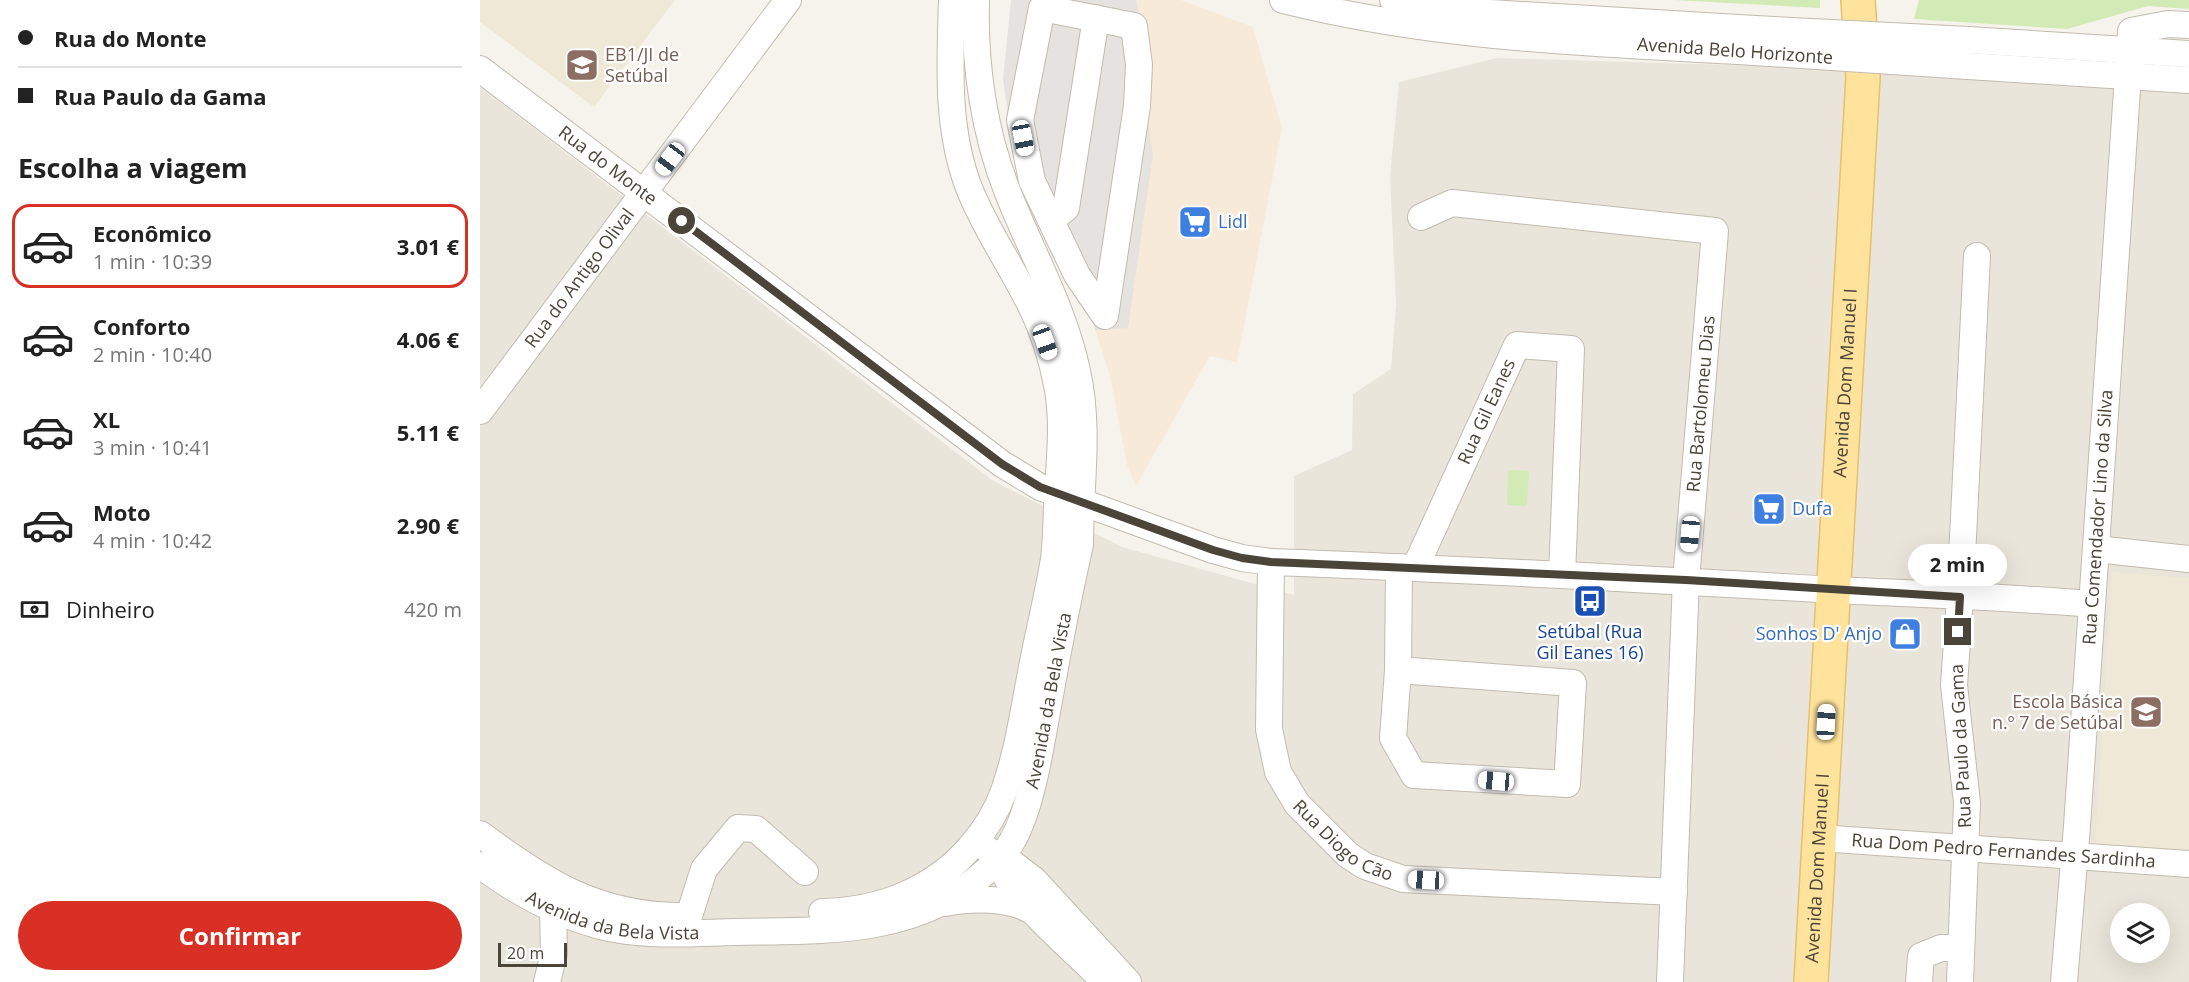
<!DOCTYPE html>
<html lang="pt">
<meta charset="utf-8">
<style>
:root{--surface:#fff;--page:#f6f6f6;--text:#222;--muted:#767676;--line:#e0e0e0;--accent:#d93025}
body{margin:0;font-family:"Open Sans",sans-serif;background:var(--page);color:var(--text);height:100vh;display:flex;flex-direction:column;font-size:22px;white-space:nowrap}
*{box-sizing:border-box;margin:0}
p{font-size:20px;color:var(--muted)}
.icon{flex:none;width:33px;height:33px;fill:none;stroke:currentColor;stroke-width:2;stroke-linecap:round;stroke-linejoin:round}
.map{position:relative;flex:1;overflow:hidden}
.details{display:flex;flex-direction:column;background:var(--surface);width:480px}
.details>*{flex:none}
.banner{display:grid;align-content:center;height:132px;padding:0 18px;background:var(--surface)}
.controls{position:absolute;left:1630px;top:903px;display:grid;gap:12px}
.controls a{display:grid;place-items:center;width:60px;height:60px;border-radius:50%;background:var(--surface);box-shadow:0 6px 24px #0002;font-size:30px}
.scale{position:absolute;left:18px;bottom:15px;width:69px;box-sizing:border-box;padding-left:6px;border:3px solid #4b4439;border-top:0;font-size:16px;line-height:21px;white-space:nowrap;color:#4b4439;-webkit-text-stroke:4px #fff;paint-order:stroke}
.end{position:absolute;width:27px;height:27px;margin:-14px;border:8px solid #4b4439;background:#fff;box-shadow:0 0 0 3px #fff}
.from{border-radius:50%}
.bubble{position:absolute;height:42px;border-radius:21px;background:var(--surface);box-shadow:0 6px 24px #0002;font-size:20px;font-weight:700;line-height:42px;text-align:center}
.car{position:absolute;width:18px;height:36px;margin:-18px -9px;border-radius:8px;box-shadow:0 0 4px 2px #0007;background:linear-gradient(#fff 24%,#345 0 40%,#fff 0 76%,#345 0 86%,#fff 0)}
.banner b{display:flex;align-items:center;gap:21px;height:57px;font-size:22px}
.banner b+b{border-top:2px solid var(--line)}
.banner i{width:15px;height:15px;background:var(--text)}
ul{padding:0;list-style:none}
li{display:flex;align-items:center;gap:18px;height:84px;margin:0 12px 9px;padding:0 6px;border:3px solid transparent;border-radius:18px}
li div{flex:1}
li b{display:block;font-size:22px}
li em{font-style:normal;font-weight:700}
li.on{border-color:var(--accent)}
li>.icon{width:54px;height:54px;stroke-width:1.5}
h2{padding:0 18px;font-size:27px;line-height:72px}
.pay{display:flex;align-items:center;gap:15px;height:66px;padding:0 18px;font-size:22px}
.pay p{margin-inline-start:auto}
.action{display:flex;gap:12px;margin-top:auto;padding:12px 18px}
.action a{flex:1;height:69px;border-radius:36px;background:var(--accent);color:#fff;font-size:24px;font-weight:700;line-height:69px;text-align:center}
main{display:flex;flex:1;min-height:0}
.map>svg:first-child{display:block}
.residential{fill:#eae5da;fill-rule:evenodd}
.commercial{fill:#f7ead8}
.education{fill:#efe8d6}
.green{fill:#d2eab5}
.parking{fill:#e5e3e0}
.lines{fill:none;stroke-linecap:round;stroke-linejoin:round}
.minor-casing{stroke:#c2bbae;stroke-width:28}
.major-casing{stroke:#e6c16a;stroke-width:36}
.minor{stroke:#fff;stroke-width:26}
.major{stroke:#ffe39c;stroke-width:33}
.minor-bridge-casing{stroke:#c2bbae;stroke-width:28;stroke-linecap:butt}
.minor-bridge{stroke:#fff;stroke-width:26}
.route{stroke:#4b4439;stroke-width:8}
.labels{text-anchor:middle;stroke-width:4.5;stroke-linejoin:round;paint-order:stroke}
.street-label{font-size:18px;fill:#4b4439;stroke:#fff}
.education-label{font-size:18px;fill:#785e54;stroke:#fff;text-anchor:start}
.shop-label{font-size:18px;fill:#366cbe;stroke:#fff;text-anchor:start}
.transit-label{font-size:18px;fill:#164399;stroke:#fff}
</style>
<main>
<section class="details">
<div class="banner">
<b><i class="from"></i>Rua do Monte</b>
<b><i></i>Rua Paulo da Gama</b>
</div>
<h2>Escolha a viagem</h2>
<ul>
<li class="on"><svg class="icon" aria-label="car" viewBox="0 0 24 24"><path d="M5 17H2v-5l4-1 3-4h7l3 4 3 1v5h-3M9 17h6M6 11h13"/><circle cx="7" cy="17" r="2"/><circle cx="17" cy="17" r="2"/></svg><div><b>Econômico</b><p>1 min · 10:39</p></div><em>3.01 €</em></li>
<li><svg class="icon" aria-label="car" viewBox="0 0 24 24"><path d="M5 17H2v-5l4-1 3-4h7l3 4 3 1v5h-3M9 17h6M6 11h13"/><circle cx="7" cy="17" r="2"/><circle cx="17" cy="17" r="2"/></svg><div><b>Conforto</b><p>2 min · 10:40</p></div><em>4.06 €</em></li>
<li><svg class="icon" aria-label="car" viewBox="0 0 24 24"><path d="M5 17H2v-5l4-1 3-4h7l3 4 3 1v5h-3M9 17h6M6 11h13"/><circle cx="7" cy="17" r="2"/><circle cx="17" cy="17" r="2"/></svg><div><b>XL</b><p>3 min · 10:41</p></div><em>5.11 €</em></li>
<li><svg class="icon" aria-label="car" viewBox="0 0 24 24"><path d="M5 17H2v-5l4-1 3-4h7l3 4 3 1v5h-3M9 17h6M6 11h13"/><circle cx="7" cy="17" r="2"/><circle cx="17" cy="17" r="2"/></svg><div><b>Moto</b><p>4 min · 10:42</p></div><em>2.90 €</em></li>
</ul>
<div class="pay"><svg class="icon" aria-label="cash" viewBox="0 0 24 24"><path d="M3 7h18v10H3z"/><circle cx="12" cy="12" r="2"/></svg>Dinheiro<p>420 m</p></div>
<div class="action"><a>Confirmar</a></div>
</section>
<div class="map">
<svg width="1709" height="982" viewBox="0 0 1709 982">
<rect width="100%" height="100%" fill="#f6f3ec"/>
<path class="residential" d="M 1017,58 L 1347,68 L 1709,92 L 1709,982 L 0,982 L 0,87 L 512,480 L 642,547 L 814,595 L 814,476 L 872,450 L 873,394 L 911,369 L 916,305 L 910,176 L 919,82 ZM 1641,914 L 1680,914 L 1680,952 L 1641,952 Z"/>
<path class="commercial" d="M 533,0 L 701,0 L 773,27 L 802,128 L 757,362 L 730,356 L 656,486 L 647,465 L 630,376 L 615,330 L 608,286 Z"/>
<path class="education" d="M 0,0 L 195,0 L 114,107 L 0,22 Z
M 1632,572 L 1709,578 L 1709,851 L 1615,846 Z"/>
<path class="green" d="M 1194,0 L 1340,0 L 1340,8 Z
M 1439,0 L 1709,0 L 1709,9 L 1668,6 L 1587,29 L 1434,19 Z
M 1028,470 L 1049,471 L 1047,506 L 1027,505 Z"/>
<path class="parking" d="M 531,0 L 656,0 L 670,66 L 666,109 L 673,155 L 648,328 L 615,330 L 608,286 L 530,129 L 523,79 Z"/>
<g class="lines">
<defs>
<g id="minor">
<path d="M 803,0 C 957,39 1116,43 1274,52"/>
<path d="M 913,0 L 1010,13 L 1275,29"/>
<path d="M 562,8 L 654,26 L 659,65 L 657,106 L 625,316 L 597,275 L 552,181 L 540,120 Z"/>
<path d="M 1489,40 L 1709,54"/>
<path d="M 1488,66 L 1709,80"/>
<path id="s1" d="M 0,69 L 522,464 L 560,487 L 733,550 L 762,558 L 791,562 C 979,569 1166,579 1354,590 C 1440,594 1526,597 1612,604"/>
<path d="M 941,217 L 972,203 L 1235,231 L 1206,580 L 1190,982"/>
<path d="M 571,220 L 586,208 L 616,18"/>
<path id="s2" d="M 0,411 L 308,0"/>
<path d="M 1616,549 L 1709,559"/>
<path id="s3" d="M 791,562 L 789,729 L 798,772 L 817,804 L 868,855 L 885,866 L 923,879 L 1194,892"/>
<path id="s4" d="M 935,568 L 1037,345 L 1091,349 L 1082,575"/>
<path d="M 918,670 L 1093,683 L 1087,784 L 934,775 L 913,738 L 918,670 L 919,567"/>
<path d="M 0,834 C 63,881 116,915 198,916"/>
<path id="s5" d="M 1340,838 L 1709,864"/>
<path d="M 508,850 L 518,859 L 533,864 L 554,880 L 648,982"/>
<path d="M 518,859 C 532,902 592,947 623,980"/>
<path id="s6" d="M 0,865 C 36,892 76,914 120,926 C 163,937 211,933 255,932 C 339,930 429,936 497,879 C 509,869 523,857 531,843 C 553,807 562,737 570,695 C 579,644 589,594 600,544 C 600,486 610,429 597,371 C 584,309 551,251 528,193 C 504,133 494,64 496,0"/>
<path d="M 465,903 C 492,898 528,897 552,911"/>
<path d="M 342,912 C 399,911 455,890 492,845 C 505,830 517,810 524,791 C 538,751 544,709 552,667 C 559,631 568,595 574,559 C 577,536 576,513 578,490 C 580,455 584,420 577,385 C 572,359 564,333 553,310 C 533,268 506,231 489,188 C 466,128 470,63 472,0"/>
<path d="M 209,916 L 224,869 L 258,828 L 276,829 L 325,872"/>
<path d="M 67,982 L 74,953 L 73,909"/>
<path d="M 1439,982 L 1441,956 L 1461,948 L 1481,948"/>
<path d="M 1480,982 L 1487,803 L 1474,685 L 1480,597 L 1497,256"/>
<path id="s7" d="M 1584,982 L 1597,826 L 1651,31 L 1688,24 L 1709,25"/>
</g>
<g id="major">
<path id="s8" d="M 1331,982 L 1383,77 L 1378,0"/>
</g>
</defs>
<use href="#minor" class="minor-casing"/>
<use href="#major" class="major-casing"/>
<use href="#minor" class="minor"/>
<use href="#major" class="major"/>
<defs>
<path id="minor-bridge" d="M 1275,29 L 1489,40
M 1274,52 L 1488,66"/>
</defs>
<use href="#minor-bridge" class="minor-bridge-casing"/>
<use href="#minor-bridge" class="minor-bridge"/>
</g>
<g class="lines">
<path class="route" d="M 202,221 L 522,464 L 560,487 L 733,550 L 762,558 L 791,562 L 1206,580 L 1480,597 L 1478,632"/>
</g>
<defs>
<symbol id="school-square" viewBox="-11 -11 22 22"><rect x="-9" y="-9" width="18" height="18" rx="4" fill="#8d6e63" stroke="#fff"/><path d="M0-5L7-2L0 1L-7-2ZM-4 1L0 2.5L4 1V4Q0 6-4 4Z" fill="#fff"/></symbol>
<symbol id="supermarket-square" viewBox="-11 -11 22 22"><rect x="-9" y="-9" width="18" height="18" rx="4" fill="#3f7fe0" stroke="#fff"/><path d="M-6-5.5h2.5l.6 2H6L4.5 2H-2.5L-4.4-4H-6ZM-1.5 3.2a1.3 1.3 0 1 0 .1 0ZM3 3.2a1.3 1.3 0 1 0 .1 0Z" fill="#fff"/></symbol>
<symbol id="bus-square" viewBox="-11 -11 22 22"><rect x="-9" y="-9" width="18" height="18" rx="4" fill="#1a4fb4" stroke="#fff"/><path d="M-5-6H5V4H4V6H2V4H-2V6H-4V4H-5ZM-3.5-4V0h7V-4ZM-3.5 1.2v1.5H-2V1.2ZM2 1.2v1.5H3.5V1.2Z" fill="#fff"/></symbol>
<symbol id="shop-square" viewBox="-11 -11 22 22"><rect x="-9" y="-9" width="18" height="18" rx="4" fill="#3f7fe0" stroke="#fff"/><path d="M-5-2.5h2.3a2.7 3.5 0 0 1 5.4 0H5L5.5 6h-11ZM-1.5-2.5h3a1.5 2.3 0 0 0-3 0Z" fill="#fff"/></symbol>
</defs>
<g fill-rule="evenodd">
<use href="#school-square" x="83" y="46" width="38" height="38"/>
<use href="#supermarket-square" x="696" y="203" width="38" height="38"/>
<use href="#supermarket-square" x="1270" y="490" width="38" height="38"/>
<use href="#bus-square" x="1091" y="582" width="38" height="38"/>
<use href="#shop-square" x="1406" y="615" width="38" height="38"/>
<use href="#school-square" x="1647" y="693" width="38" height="38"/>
</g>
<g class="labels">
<g class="street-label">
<text transform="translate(1255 51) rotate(4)" y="6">Avenida Belo Horizonte</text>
<text dy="6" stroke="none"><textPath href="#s1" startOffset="160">Rua do Monte</textPath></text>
<text dy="6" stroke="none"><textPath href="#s2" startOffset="166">Rua do Antigo Olival</textPath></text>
<text dy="6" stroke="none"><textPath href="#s8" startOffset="600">Avenida Dom Manuel I</textPath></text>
<text transform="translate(1221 404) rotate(-85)" y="6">Rua Bartolomeu Dias</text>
<text dy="6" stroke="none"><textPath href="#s4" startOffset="172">Rua Gil Eanes</textPath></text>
<text dy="6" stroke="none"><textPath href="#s7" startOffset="466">Rua Comendador Lino da Silva</textPath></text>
<text dy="6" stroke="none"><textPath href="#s6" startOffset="722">Avenida da Bela Vista</textPath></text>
<text transform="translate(1481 746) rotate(-93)" y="6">Rua Paulo da Gama</text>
<text dy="6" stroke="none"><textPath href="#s3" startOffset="308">Rua Diogo Cão</textPath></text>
<text dy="6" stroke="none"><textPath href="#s5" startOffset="184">Rua Dom Pedro Fernandes Sardinha</textPath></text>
<text dy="6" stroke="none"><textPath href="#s8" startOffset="114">Avenida Dom Manuel I</textPath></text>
<text dy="6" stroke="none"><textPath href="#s6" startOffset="146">Avenida da Bela Vista</textPath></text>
</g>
<g class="education-label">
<text x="125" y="61">EB1/JI de<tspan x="125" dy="21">Setúbal</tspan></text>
<text x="1643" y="708" text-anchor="end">Escola Básica<tspan x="1643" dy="21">n.º 7 de Setúbal</tspan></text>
</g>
<g class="shop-label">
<text x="738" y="228">Lidl</text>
<text x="1312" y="515">Dufa</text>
<text x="1402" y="640" text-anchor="end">Sonhos D' Anjo</text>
</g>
<g class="transit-label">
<text x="1110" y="638">Setúbal (Rua<tspan x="1110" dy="21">Gil Eanes 16)</tspan></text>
</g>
</g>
</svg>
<div class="controls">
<a><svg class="icon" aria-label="layers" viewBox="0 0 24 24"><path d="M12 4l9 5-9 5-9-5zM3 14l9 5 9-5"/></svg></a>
</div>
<div class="scale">20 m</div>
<i class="end from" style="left:202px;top:221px"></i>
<i class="end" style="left:1478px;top:632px"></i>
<div class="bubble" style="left:1428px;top:544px;width:99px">2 min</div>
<i class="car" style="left:543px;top:138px;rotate:169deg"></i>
<i class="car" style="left:190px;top:159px;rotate:217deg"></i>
<i class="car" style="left:565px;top:342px;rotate:160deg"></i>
<i class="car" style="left:1210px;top:534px;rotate:185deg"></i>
<i class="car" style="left:1346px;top:722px;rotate:3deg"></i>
<i class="car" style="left:1016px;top:781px;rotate:275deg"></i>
<i class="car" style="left:946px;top:880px;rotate:273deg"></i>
</div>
</main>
